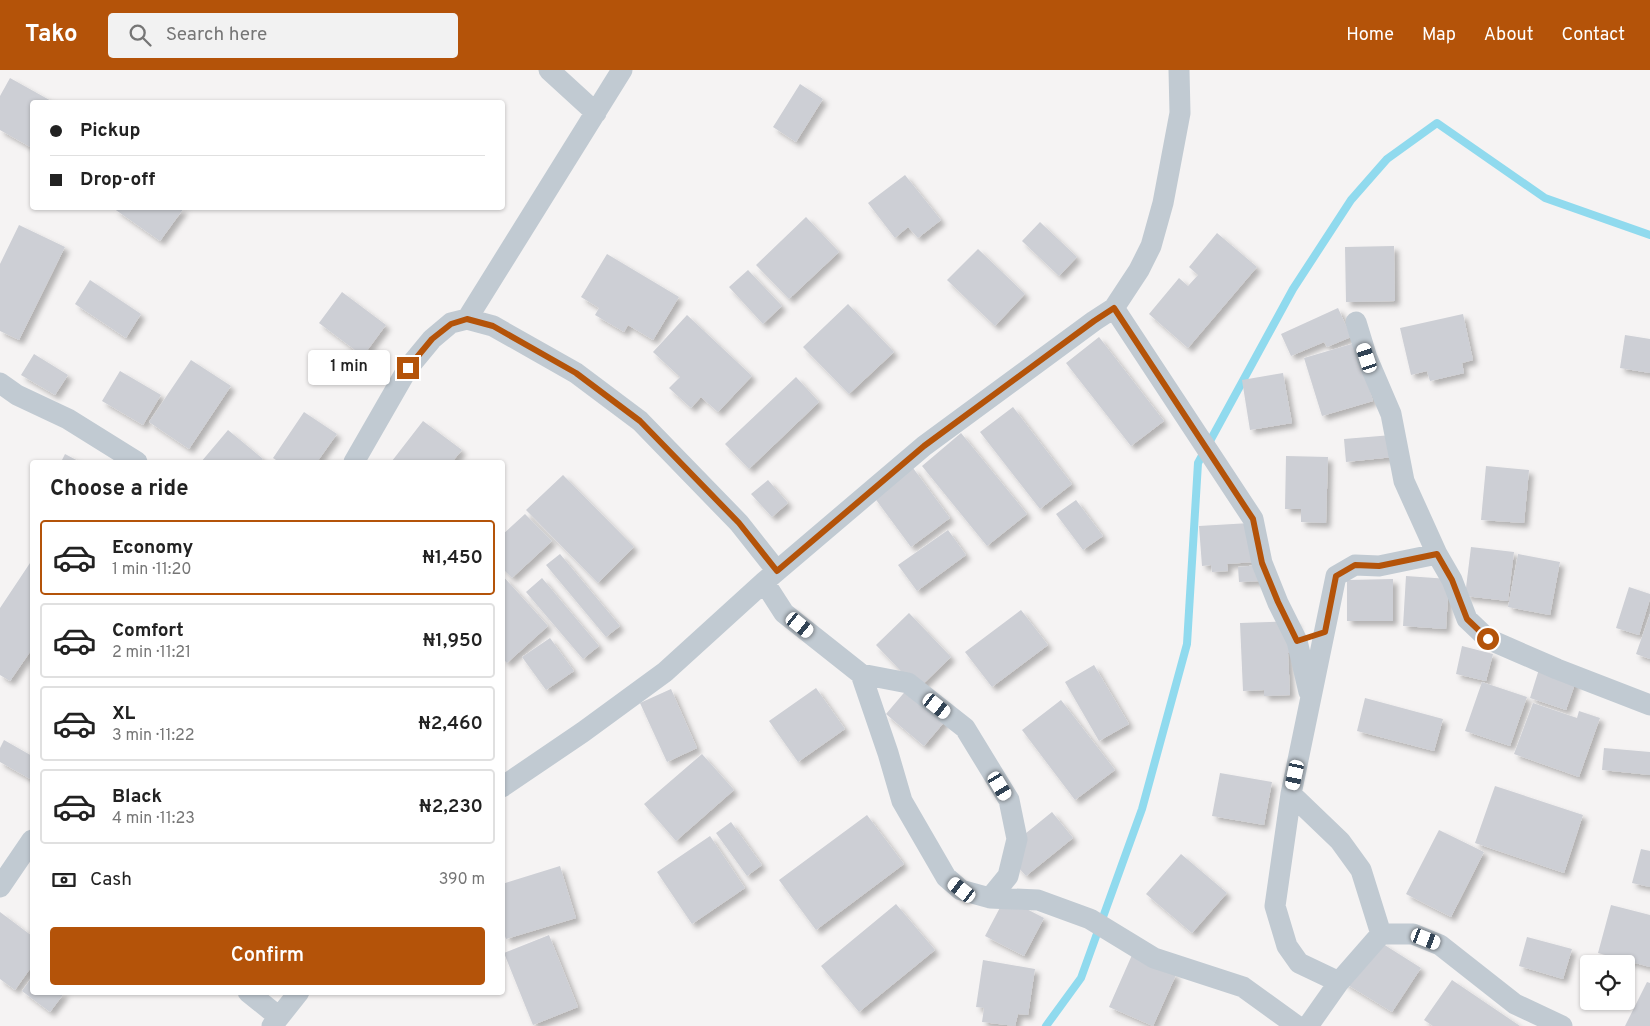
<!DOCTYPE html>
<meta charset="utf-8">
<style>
:root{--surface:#fff;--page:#f2f2f2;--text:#222;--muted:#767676;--line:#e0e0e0;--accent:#b45309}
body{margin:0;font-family:Overpass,sans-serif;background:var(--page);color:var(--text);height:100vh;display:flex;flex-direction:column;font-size:19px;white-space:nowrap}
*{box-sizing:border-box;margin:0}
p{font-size:16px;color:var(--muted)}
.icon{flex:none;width:28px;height:28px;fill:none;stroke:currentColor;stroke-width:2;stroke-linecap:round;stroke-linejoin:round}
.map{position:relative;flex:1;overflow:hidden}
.panel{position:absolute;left:30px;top:390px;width:475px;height:535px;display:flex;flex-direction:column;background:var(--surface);border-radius:5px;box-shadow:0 1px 4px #0004}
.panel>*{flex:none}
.banner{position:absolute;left:30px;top:30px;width:475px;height:110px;border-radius:5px;box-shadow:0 1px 4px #0004;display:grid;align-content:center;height:110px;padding:0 20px;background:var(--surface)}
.controls{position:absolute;left:1580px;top:885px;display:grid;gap:10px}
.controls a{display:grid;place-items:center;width:55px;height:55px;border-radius:5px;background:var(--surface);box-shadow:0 1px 4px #0004;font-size:25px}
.end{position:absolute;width:22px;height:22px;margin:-11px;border:6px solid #b45309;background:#fff;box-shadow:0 0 0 2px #fff}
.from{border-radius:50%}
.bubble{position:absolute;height:35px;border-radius:5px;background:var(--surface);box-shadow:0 1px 4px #0004;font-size:16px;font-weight:600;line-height:35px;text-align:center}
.car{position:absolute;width:15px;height:30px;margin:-15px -8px;border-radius:6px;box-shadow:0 0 4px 1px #0007;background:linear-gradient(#fff 24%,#345 0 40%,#fff 0 76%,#345 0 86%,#fff 0)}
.banner b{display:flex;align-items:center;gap:18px;height:48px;font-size:19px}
.banner b+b{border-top:1px solid var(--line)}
.banner i{width:12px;height:12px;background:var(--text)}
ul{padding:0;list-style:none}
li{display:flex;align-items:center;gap:15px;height:75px;margin:0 10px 8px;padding:0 10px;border:2px solid var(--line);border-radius:5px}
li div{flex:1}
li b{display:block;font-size:19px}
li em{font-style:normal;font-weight:600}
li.current{border-color:var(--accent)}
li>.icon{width:45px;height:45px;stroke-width:1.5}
h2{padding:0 20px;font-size:22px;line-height:60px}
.pay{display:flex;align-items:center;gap:12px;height:55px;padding:0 20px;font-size:19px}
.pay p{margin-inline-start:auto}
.primary-button{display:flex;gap:10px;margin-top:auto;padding:10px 20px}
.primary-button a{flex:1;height:58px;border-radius:5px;background:var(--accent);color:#fff;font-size:20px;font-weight:600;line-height:58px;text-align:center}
header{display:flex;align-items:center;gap:30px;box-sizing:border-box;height:70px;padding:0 25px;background:var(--accent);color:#fff}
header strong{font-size:24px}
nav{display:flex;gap:28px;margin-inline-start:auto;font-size:18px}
.search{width:350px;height:45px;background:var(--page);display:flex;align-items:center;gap:12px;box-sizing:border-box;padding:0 18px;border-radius:5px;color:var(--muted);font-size:19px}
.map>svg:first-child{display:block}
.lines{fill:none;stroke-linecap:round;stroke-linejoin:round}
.stream{stroke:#90daee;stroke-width:8}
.building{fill:#cdcfd5;filter:url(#shadow)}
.minor{stroke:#c1cad2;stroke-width:21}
.route{stroke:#b45309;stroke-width:6}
</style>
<header>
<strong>Tako</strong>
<div class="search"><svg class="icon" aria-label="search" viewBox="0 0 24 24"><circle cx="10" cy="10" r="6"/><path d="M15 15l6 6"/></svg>Search here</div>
<nav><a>Home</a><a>Map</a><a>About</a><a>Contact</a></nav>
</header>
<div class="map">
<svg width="1650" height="956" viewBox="0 0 1650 956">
<defs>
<filter id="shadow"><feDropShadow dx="4.5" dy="4.5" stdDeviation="2.5" flood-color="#0004"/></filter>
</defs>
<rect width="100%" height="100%" fill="#f5f3f3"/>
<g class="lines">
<path class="stream" d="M 1046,956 L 1081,908 L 1142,739 L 1187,574 L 1198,393 L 1293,219 L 1351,130 L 1387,89 L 1437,53 L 1545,128 L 1650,165"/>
</g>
<path class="building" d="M 10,8 L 53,32 L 32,32 L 32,78 L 0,60 L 0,26 Z
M 800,14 L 823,29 L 796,72 L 773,57 Z
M 905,105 L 941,150 L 918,168 L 908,157 L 895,168 L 868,133 Z
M 113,138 L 184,138 L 160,171 Z
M 806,147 L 839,182 L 789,229 L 756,195 Z
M 1040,152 L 1077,187 L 1059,206 L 1022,171 Z
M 19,155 L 65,177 L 19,270 L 0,261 L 0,194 Z
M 1217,163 L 1257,197 L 1188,278 L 1149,244 L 1179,208 L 1188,216 L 1198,205 L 1189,197 Z
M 1394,176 L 1395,231 L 1346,232 L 1345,177 Z
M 978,179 L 1025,224 L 995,256 L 947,210 Z
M 607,184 L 679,227 L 653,270 L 628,255 L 624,262 L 595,245 L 599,238 L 581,227 Z
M 748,200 L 782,236 L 763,254 L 729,217 Z
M 90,210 L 141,244 L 126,268 L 75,234 Z
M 342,222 L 386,255 L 363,286 L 319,253 Z
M 848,234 L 894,282 L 849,324 L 803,277 Z
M 1338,238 L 1351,267 L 1327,277 L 1324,272 L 1291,286 L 1281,264 Z
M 1463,244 L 1473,290 L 1462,293 L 1464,303 L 1430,311 L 1427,301 L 1411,305 L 1400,258 Z
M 687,245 L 752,306 L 718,342 L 701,327 L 691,338 L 669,318 L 680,307 L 653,282 Z
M 1625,265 L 1650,269 L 1650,303 L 1620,298 Z
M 1099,267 L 1164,351 L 1131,376 L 1066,293 Z
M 1355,273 L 1373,331 L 1322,346 L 1304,288 Z
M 34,284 L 68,305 L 55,325 L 21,305 Z
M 191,290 L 231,316 L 189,379 L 149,352 Z
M 120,301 L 161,325 L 143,355 L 102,331 Z
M 1283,303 L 1292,353 L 1250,360 L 1242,310 Z
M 796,307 L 819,332 L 749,399 L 725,374 Z
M 1013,337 L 1072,414 L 1040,439 L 980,362 Z
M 304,342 L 337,364 L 317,392 L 279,392 L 273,388 Z
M 423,351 L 462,380 L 452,392 L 393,392 L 392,391 Z
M 228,360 L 263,389 L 260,392 L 201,392 Z
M 961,363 L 1027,444 L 987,476 L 922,396 Z
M 1392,365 L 1393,387 L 1346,392 L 1344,369 Z
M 65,384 L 80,392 L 61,392 Z
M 1286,386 L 1328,387 L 1326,453 L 1301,452 L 1301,439 L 1285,439 Z
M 1486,396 L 1529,400 L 1524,453 L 1481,450 Z
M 913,398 L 950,448 L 911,477 L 874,427 Z
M 563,405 L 634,477 L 598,513 L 526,440 Z
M 768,410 L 788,433 L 772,447 L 751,424 Z
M 1076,430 L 1103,466 L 1083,480 L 1056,444 Z
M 525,444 L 552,471 L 512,508 L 502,498 L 502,465 Z
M 1250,453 L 1254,492 L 1227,494 L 1228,501 L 1212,502 L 1211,495 L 1202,496 L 1199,456 Z
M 948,460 L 966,485 L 917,521 L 898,495 Z
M 1471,477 L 1514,482 L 1508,531 L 1465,526 Z
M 560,484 L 620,556 L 606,567 L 546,495 Z
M 1518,484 L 1560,492 L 1550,545 L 1508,537 Z
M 32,490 L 32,579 L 10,611 L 0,605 L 0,538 Z
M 1259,495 L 1260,511 L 1239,512 L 1238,497 Z
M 502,505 L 548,556 L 507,593 L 502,588 Z
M 1406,506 L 1449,509 L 1446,559 L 1403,556 Z
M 542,508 L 599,576 L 583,589 L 526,522 Z
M 1393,509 L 1393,551 L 1347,551 L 1347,510 Z
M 1629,517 L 1650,524 L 1650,529 L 1639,565 L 1616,558 Z
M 1021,540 L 1048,575 L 992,617 L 965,582 Z
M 909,543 L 951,587 L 918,619 L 876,575 Z
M 1650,544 L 1650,589 L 1636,584 Z
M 1296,551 L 1297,582 L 1288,583 L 1290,625 L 1264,626 L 1264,620 L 1243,621 L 1240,553 Z
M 550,568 L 574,601 L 546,620 L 522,587 Z
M 1462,576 L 1493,584 L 1486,611 L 1456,604 Z
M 1094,595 L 1129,654 L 1099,671 L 1065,612 Z
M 1540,596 L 1577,608 L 1566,640 L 1530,628 Z
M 1482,612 L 1527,627 L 1510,676 L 1465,661 Z
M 816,618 L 845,659 L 798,692 L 769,651 Z
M 908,618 L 946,650 L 924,676 L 886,644 Z
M 671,619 L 697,678 L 667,692 L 640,633 Z
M 1365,628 L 1443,649 L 1434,681 L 1357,661 Z
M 1061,630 L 1115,700 L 1075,730 L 1022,660 Z
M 1533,633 L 1577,648 L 1579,641 L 1600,648 L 1579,707 L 1514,684 Z
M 4,670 L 32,686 L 32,710 L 0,692 L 0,678 Z
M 1604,678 L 1650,682 L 1650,705 L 1602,700 Z
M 702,684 L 734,720 L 676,771 L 644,734 Z
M 1220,703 L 1272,712 L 1264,755 L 1212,746 Z
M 1495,716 L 1583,745 L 1564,803 L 1475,773 Z
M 1052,742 L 1073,768 L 1026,806 L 1004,781 Z
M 867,745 L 904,794 L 816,860 L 779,810 Z
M 731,752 L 762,795 L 747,806 L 716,763 Z
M 1439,760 L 1484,782 L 1451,847 L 1406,824 Z
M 710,766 L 745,818 L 692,854 L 657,802 Z
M 1641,779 L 1650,781 L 1650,817 L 1632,813 Z
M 1181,784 L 1227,823 L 1192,863 L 1146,824 Z
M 560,796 L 576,848 L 506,869 L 502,858 L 502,814 Z
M 1005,828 L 1044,848 L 1024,886 L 985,866 Z
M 896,834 L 935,880 L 859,942 L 821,896 Z
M 1611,835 L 1650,845 L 1650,897 L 1598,883 Z
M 0,842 L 32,866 L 32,896 L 15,920 L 0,909 Z
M 549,865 L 578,937 L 533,955 L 504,883 Z
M 1372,867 L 1421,898 L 1392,942 L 1343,912 Z
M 1527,867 L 1572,879 L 1563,909 L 1519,896 Z
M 1132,885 L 1176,905 L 1153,956 L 1109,937 Z
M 983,890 L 1035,899 L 1028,945 L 1018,944 L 1015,956 L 982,952 L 984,938 L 976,937 Z
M 32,907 L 32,922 L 65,922 L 50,942 L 22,921 Z
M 1452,910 L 1520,956 L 1433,956 L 1424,950 Z
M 1647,912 L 1650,913 L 1650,956 L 1625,956 Z"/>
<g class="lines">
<path class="minor" d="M 549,0 L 596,43
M 1114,238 L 1253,449 L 1262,493 L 1278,533 L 1297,571 L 1309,622
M 467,249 L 622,0
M 1356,252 L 1367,288 L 1391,344 L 1404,411 L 1437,484 L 1452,510 L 1467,549 L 1488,569 L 1557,599 L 1650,635
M 0,313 L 17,325 L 68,349 L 137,392
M 354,392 L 408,298 L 432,269 L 451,253 L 467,249 L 493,256 L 576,303 L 640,351 L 739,453 L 777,501
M 764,512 L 784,543 L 861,604 L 888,683 L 902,731 L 946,807 L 961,820 L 990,828 L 1038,830 L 1090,849 L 1154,888 L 1243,917 L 1297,956
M 861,604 L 908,613 L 965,658 L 1009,730 L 1017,769 L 1008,806 L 990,828
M 502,717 L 583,662 L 665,602 L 764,512 L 924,376 L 1094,251 L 1114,238 L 1139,200 L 1151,176 L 1163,133 L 1180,43 L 1179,0
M 1291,724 L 1340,771 L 1361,800 L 1381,864
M 0,817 L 32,770
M 1339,912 L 1299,893 L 1287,876 L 1275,836 L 1291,724 L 1336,506 L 1355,495 L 1379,496 L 1437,484
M 248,922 L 279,947
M 272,956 L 299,922
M 1308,956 L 1339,912 L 1381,864 L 1413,864 L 1440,875 L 1515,934 L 1562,956"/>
</g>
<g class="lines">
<path class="route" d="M 408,298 L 432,269 L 451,254 L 467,249 L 493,256 L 576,303 L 640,351 L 739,453 L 777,501 L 924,376 L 1094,251 L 1114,238 L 1253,449 L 1262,493 L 1278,532 L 1297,571 L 1325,562 L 1336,506 L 1355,495 L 1379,496 L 1437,484 L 1452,510 L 1467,549 L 1488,569"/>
</g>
</svg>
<div class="controls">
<a><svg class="icon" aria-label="locate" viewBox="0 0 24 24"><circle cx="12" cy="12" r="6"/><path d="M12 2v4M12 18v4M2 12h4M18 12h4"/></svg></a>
</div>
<i class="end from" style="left:1488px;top:569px"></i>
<i class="end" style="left:408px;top:298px"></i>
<div class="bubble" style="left:308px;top:280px;width:82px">1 min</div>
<i class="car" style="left:1367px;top:288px;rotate:342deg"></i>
<i class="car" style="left:800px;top:555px;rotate:129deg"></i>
<i class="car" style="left:937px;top:636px;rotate:128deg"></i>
<i class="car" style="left:1295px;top:705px;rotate:192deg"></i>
<i class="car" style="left:1000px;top:716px;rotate:149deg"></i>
<i class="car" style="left:962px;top:820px;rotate:308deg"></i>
<i class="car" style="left:1426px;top:869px;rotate:111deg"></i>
<div class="banner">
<b><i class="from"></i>Pickup</b>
<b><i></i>Drop-off</b>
</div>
<section class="panel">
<h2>Choose a ride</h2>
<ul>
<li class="current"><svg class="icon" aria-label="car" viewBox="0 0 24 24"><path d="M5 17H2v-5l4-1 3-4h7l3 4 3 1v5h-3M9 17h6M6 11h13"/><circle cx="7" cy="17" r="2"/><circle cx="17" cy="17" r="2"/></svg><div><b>Economy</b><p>1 min · 11:20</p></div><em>₦1,450</em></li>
<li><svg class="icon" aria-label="car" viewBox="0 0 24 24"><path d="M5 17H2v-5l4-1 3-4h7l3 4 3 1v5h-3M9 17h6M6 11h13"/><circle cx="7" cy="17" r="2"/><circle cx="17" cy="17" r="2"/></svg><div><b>Comfort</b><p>2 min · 11:21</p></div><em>₦1,950</em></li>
<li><svg class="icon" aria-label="car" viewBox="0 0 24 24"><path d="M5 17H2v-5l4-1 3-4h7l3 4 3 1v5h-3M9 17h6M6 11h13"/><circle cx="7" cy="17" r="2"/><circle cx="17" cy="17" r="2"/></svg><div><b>XL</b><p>3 min · 11:22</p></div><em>₦2,460</em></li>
<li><svg class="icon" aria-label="car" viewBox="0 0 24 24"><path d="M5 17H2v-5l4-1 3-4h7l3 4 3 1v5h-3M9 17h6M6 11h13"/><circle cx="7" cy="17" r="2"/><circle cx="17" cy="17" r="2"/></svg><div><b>Black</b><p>4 min · 11:23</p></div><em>₦2,230</em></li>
</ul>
<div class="pay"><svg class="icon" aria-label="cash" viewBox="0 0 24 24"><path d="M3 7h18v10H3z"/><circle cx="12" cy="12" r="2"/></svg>Cash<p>390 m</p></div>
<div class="primary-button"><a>Confirm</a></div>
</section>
</div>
